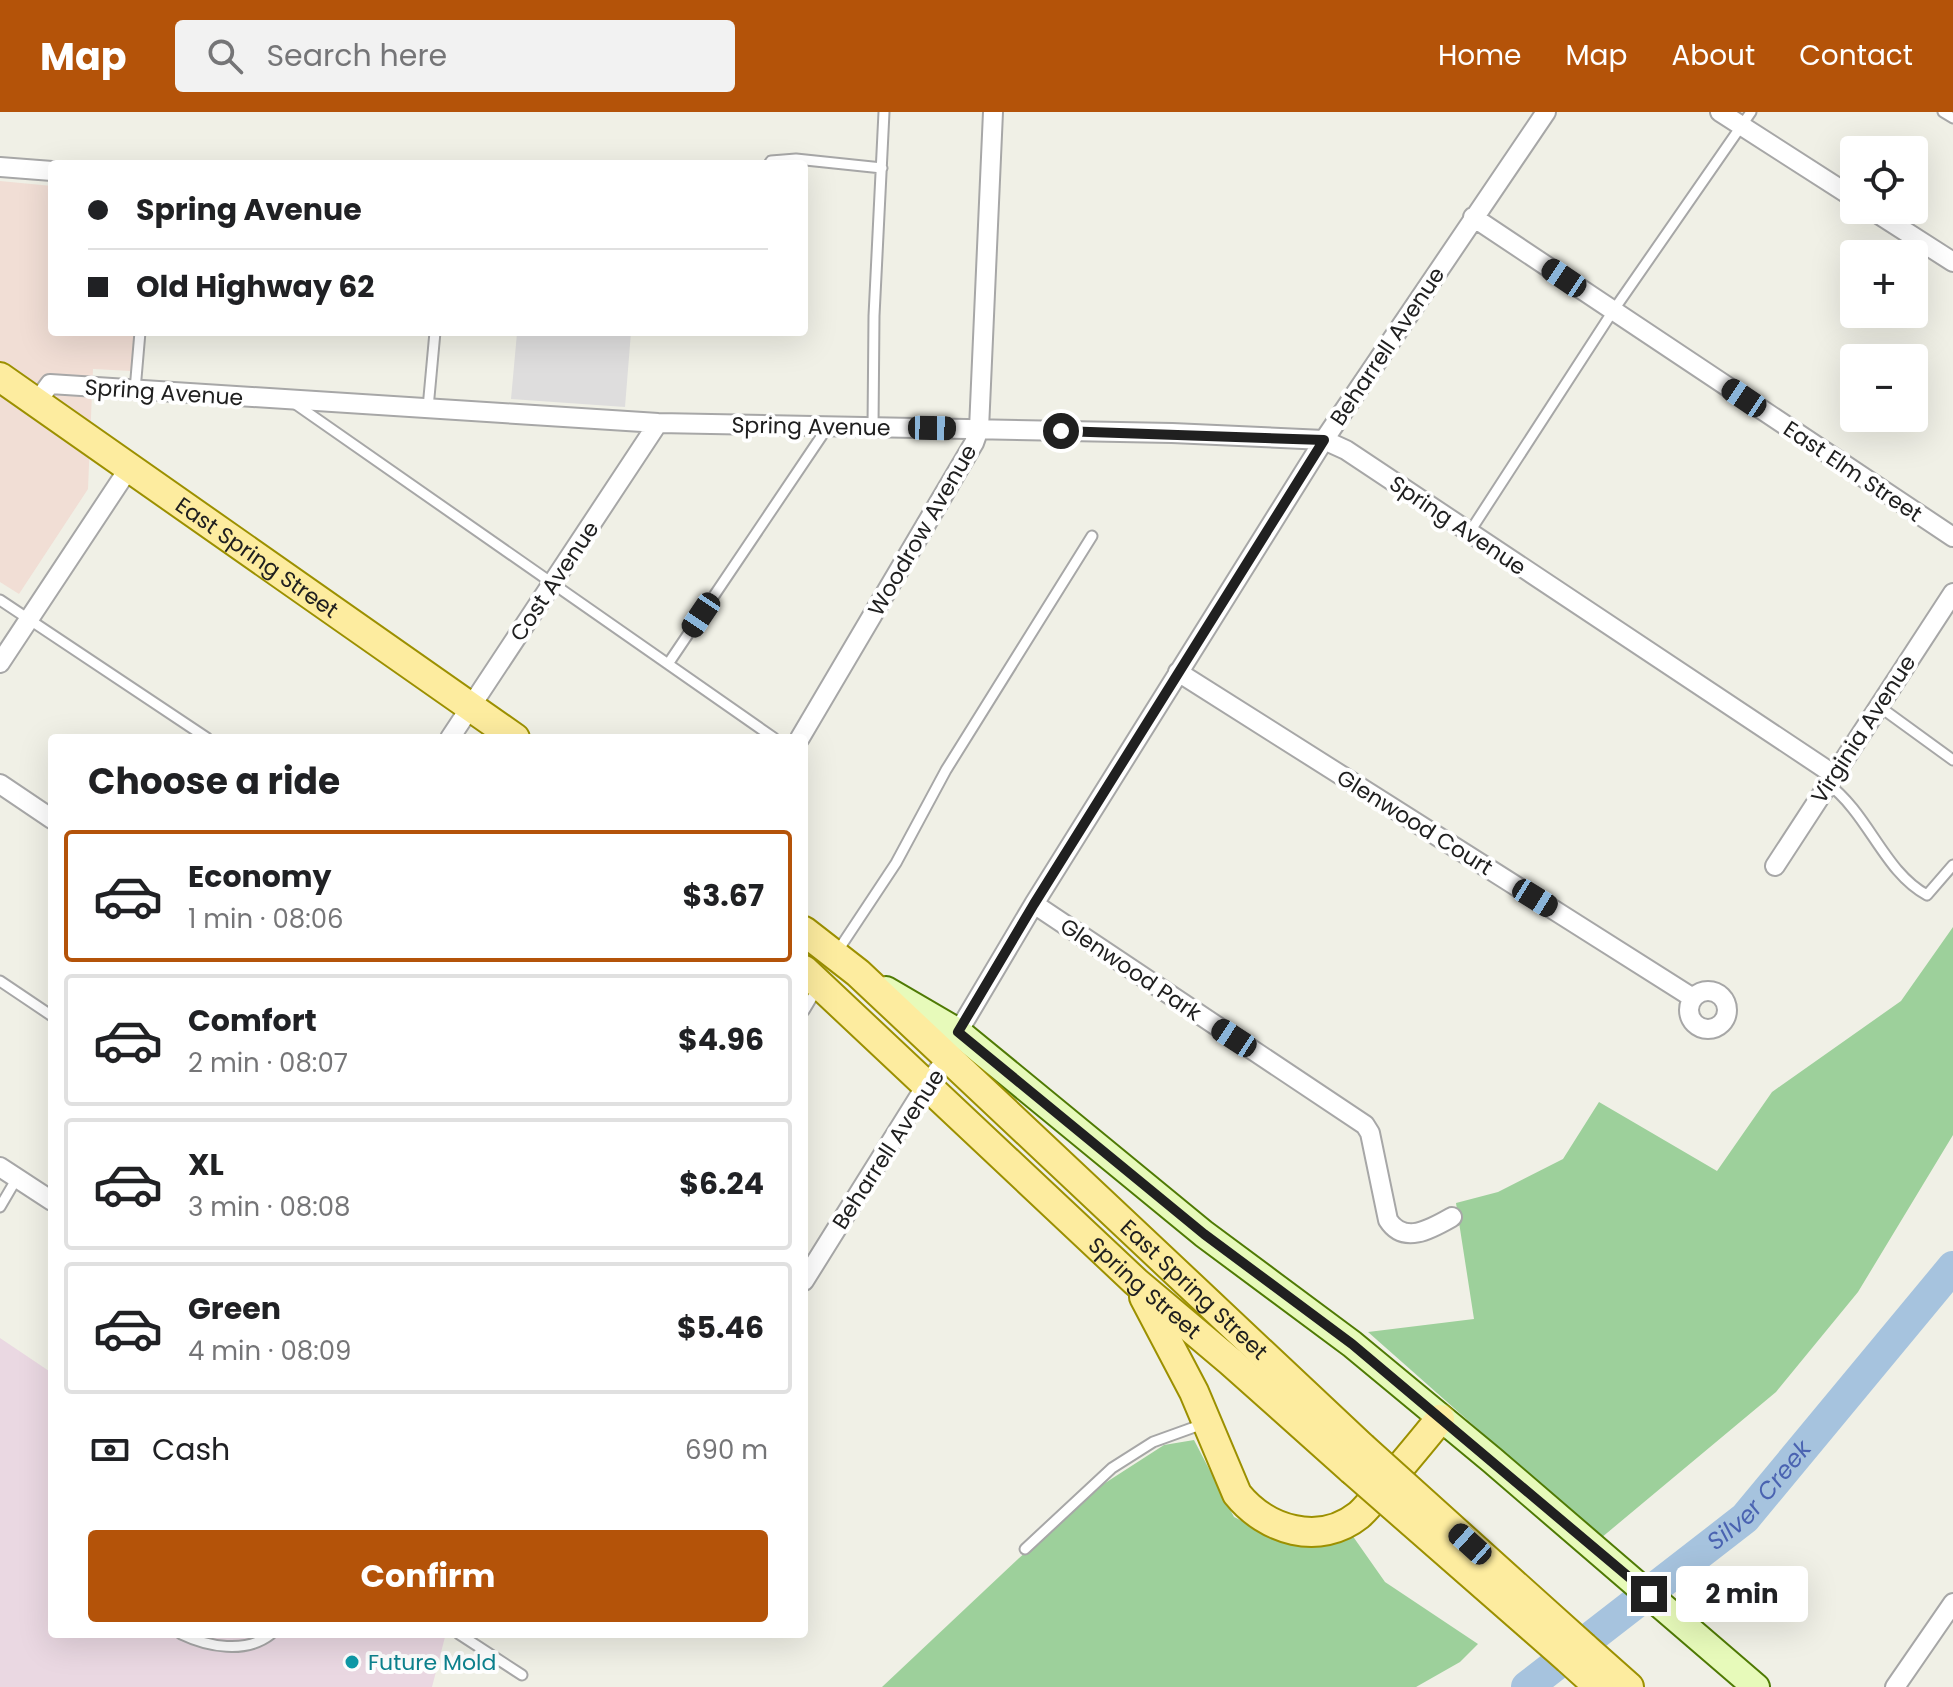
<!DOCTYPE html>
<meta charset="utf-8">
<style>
:root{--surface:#fff;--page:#f2f2f2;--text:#202124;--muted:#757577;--line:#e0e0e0;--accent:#b45309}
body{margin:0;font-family:Poppins,sans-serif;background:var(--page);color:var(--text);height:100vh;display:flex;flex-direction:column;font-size:30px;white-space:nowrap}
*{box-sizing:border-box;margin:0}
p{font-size:26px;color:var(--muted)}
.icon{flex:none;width:44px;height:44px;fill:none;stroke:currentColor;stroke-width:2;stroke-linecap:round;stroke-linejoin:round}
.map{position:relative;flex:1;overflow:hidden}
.side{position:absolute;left:48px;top:622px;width:760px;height:904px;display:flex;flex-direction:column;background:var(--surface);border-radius:8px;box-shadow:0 8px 32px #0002}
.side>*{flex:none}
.top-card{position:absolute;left:48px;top:48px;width:760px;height:176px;border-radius:8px;box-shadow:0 8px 32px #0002;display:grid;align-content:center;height:176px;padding:0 40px;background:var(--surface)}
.buttons{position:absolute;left:1840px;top:24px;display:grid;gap:16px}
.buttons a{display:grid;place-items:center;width:88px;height:88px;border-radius:8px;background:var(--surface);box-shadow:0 8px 32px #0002;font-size:40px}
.end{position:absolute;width:36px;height:36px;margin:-18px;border:10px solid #202020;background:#fff;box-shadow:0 0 0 4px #fff}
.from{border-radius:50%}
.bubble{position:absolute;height:56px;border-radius:8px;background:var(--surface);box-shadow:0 8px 32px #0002;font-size:26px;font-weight:700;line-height:56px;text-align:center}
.car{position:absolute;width:24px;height:48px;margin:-24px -12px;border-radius:10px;box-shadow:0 0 6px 2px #0007;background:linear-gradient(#222 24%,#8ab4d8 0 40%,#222 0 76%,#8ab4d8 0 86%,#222 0)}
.top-card b{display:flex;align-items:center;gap:28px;height:76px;font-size:30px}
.top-card b+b{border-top:2px solid var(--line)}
.top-card i{width:20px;height:20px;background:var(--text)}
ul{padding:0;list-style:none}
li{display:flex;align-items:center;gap:24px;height:132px;margin:0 16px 12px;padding:0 24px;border:4px solid var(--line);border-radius:8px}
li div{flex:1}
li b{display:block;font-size:30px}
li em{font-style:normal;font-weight:700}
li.selected{border-color:var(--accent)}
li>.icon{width:72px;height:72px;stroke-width:1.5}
h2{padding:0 40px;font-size:36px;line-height:96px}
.pay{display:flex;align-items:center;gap:20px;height:88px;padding:0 40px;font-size:30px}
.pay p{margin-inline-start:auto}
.action{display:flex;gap:16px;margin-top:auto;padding:16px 40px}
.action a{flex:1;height:92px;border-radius:8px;background:var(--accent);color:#fff;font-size:32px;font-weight:700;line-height:92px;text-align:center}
header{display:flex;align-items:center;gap:48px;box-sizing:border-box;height:112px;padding:0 40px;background:var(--accent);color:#fff}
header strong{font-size:38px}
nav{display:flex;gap:44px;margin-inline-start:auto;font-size:28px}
.search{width:560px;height:72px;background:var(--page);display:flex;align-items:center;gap:20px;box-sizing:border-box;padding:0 28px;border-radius:8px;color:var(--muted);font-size:30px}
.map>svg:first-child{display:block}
.residential{fill:#dedddd}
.commercial{fill:#f1ded5}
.industrial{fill:#ead8e2}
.forest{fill:#9dd09b}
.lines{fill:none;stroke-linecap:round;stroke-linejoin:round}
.river{stroke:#a6c3de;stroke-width:32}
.lane-casing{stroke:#a7a7a7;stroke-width:13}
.street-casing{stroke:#a7a7a7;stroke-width:22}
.secondary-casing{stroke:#4f7a04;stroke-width:30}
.primary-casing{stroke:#9c9000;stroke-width:32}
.lane{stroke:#fff;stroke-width:9}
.street{stroke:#fff;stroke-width:18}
.secondary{stroke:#e7faba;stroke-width:26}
.primary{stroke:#fdec9f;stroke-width:28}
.primary-bridge-casing{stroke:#9c9000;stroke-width:32;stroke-linecap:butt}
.primary-bridge{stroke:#fdec9f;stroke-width:28}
.route{stroke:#202020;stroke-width:10}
.culture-dot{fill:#0f9aa8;stroke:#fff;stroke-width:3}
.labels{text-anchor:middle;stroke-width:8;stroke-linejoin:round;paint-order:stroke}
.street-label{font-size:22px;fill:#202020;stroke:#fff}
.culture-label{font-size:22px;fill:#0d838f;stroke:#fff;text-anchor:start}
.water-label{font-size:24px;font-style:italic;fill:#4a63b1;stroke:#fff}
</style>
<header>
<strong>Map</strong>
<div class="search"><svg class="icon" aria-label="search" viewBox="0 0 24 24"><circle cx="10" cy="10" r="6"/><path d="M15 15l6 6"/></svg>Search here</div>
<nav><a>Home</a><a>Map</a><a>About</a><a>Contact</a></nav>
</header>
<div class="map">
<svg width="1953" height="1575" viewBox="0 0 1953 1575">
<rect width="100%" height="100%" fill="#f0f0e6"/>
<path class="residential" d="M 513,220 L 631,220 L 625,295 L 511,287 L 517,221 Z"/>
<path class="commercial" d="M 0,69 L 52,74 L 52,220 L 134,220 L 131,259 L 93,257 L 88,377 L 19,482 L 0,470 Z"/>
<path class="industrial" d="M 0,1226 L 52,1261 L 52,1522 L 439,1522 L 445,1525 L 432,1575 L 0,1575 Z"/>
<path class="forest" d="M 1953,815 L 1953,1023 L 1858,1180 L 1776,1280 L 1601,1426 L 1368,1220 L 1474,1207 L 1456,1091 L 1498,1080 L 1563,1047 L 1599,990 L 1717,1059 L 1772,980 L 1901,889 Z
M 1194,1328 L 1234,1405 L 1293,1434 L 1339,1428 L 1352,1423 L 1385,1470 L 1478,1532 L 1460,1550 L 1416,1575 L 882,1575 L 1018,1447 L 1102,1373 L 1164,1333 Z"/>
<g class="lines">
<path class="river" id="s1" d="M 1527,1575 L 1745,1406 L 1953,1155"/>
<defs>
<path id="lane" d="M 1943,0 L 1953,6
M 769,52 L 771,49 L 796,47 L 882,56
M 135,278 L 140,220
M 294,291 L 774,626
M 428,296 L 435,220
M 873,315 L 874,204 L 884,0
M 1469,421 L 1613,199 L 1751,0
M 0,488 L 207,626
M 668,552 L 827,316
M 1880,595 L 1953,648
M 1827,671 C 1869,702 1884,760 1927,783 L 1953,753
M 837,840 L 896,751 L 946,658 L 1092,424
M 0,869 L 52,904
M 804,899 L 819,874
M 0,1095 L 17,1066
M 1025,1437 L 1112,1356 L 1153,1330 L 1203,1312
M 181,1522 C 208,1535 246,1542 271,1522
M 459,1522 L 522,1563"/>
<path id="street" d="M 1720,0 L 1854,86
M 0,55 L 52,59
M 1872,98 L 1953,150
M 1473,105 L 1953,425
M 36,291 L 50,272 L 658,311 L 1172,321 L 1324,328 L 1346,338 L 1833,662
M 0,551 L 129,356
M 1178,560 L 1693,886
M 450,626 L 658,311
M 800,626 L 974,331 L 979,317 L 993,0
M 0,672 L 52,707
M 1775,754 L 1953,481
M 1034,792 L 1365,1013 L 1370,1021 L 1388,1108 C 1404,1133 1431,1117 1452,1105
M1689 898a19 19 0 1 1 38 0a19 19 0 1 1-38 0Z
M 958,920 L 1034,792 L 1324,328 L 1546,0
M 0,1055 L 52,1089
M 804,1169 L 927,972 L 948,946
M 1895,1575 L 1953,1491"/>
<path id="secondary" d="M 886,878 L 958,920 L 1204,1122 L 1352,1232 L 1492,1348 L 1756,1575"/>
<g id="primary">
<path id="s2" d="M 0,265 L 515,626"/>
<path id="s3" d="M 804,819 L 858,861 L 1362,1335"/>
<path id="s4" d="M 804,858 L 1136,1170 L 1231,1250 L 1352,1358"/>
<path d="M 1144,1185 L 1194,1280 L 1237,1382 C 1266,1418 1319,1435 1359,1403 C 1371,1392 1381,1378 1392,1365 C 1408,1346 1424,1327 1440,1307"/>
<path d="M 1584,1535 L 1629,1575"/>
<path d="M 1568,1547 L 1599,1575"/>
</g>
</defs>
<use href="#lane" class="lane-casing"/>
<use href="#street" class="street-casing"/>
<use href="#secondary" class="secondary-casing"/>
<use href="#primary" class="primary-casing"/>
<use href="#lane" class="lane"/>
<use href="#street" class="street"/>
<use href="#secondary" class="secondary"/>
<use href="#primary" class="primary"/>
<defs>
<path id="primary-bridge" d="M 1362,1335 L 1584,1535
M 1352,1358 L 1568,1547"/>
</defs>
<use href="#primary-bridge" class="primary-bridge-casing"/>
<use href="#primary-bridge" class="primary-bridge"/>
</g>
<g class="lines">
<path class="route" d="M 1061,319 L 1324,328 L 1034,792 L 958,920 L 1204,1122 L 1352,1232 L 1649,1482"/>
</g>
<circle class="culture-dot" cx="352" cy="1550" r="8"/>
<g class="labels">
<g class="street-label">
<text transform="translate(1387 234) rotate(-56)" y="8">Beharrell Avenue</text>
<text transform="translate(164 280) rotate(4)" y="8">Spring Avenue</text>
<text transform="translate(811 314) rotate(1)" y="8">Spring Avenue</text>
<text transform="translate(1853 359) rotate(34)" y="8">East Elm Street</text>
<text transform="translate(1458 413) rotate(34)" y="8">Spring Avenue</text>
<text transform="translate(922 418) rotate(-60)" y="8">Woodrow Avenue</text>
<text dy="8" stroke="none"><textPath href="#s2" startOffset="314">East Spring Street</textPath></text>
<text transform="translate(554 469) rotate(-56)" y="8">Cost Avenue</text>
<text transform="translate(1863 617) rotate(-57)" y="8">Virginia Avenue</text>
<text transform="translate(1415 710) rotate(32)" y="8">Glenwood Court</text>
<text transform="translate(1131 857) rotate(34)" y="8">Glenwood Park</text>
<text transform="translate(888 1037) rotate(-57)" y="8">Beharrell Avenue</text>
<text dy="8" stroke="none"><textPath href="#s4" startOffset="466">Spring Street</textPath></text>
<text dy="8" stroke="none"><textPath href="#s3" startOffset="530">East Spring Street</textPath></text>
</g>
<g class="culture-label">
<text x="368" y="1558">Future Mold</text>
</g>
<g class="water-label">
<text dy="8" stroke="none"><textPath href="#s1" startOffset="302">Silver Creek</textPath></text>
</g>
</g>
</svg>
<div class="buttons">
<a><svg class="icon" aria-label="locate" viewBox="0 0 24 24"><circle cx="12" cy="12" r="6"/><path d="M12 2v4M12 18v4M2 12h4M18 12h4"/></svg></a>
<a>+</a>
<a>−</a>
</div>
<i class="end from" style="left:1061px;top:319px"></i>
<i class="end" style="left:1649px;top:1482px"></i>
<div class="bubble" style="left:1676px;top:1454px;width:132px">2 min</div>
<i class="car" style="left:1564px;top:166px;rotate:304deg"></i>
<i class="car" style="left:1744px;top:286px;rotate:304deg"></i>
<i class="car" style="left:932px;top:316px;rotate:91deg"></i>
<i class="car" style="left:701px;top:503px;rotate:214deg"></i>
<i class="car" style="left:1535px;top:786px;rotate:122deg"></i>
<i class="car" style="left:1234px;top:926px;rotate:303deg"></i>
<i class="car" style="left:1470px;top:1432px;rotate:312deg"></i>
<div class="top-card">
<b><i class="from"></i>Spring Avenue</b>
<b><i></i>Old Highway 62</b>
</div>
<section class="side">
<h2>Choose a ride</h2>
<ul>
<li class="selected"><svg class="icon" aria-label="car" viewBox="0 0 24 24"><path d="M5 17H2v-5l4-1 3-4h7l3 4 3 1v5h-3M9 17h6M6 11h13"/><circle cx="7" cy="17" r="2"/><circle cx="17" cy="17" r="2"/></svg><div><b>Economy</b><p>1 min · 08:06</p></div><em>$3.67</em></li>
<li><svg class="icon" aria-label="car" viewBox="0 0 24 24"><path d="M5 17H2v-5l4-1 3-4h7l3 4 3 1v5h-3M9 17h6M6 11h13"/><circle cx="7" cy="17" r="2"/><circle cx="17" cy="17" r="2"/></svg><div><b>Comfort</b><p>2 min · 08:07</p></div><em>$4.96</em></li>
<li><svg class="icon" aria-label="car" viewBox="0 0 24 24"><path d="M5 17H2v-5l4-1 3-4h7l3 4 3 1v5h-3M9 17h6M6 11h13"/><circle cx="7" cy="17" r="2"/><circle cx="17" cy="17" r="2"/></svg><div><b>XL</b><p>3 min · 08:08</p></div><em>$6.24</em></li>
<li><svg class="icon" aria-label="car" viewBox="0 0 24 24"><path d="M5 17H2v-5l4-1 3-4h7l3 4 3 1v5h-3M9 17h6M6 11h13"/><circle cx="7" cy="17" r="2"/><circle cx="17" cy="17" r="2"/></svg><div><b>Green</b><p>4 min · 08:09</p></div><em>$5.46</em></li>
</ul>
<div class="pay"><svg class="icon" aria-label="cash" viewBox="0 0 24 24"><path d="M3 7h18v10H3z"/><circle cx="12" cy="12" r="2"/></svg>Cash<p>690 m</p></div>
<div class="action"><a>Confirm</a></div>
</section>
</div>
